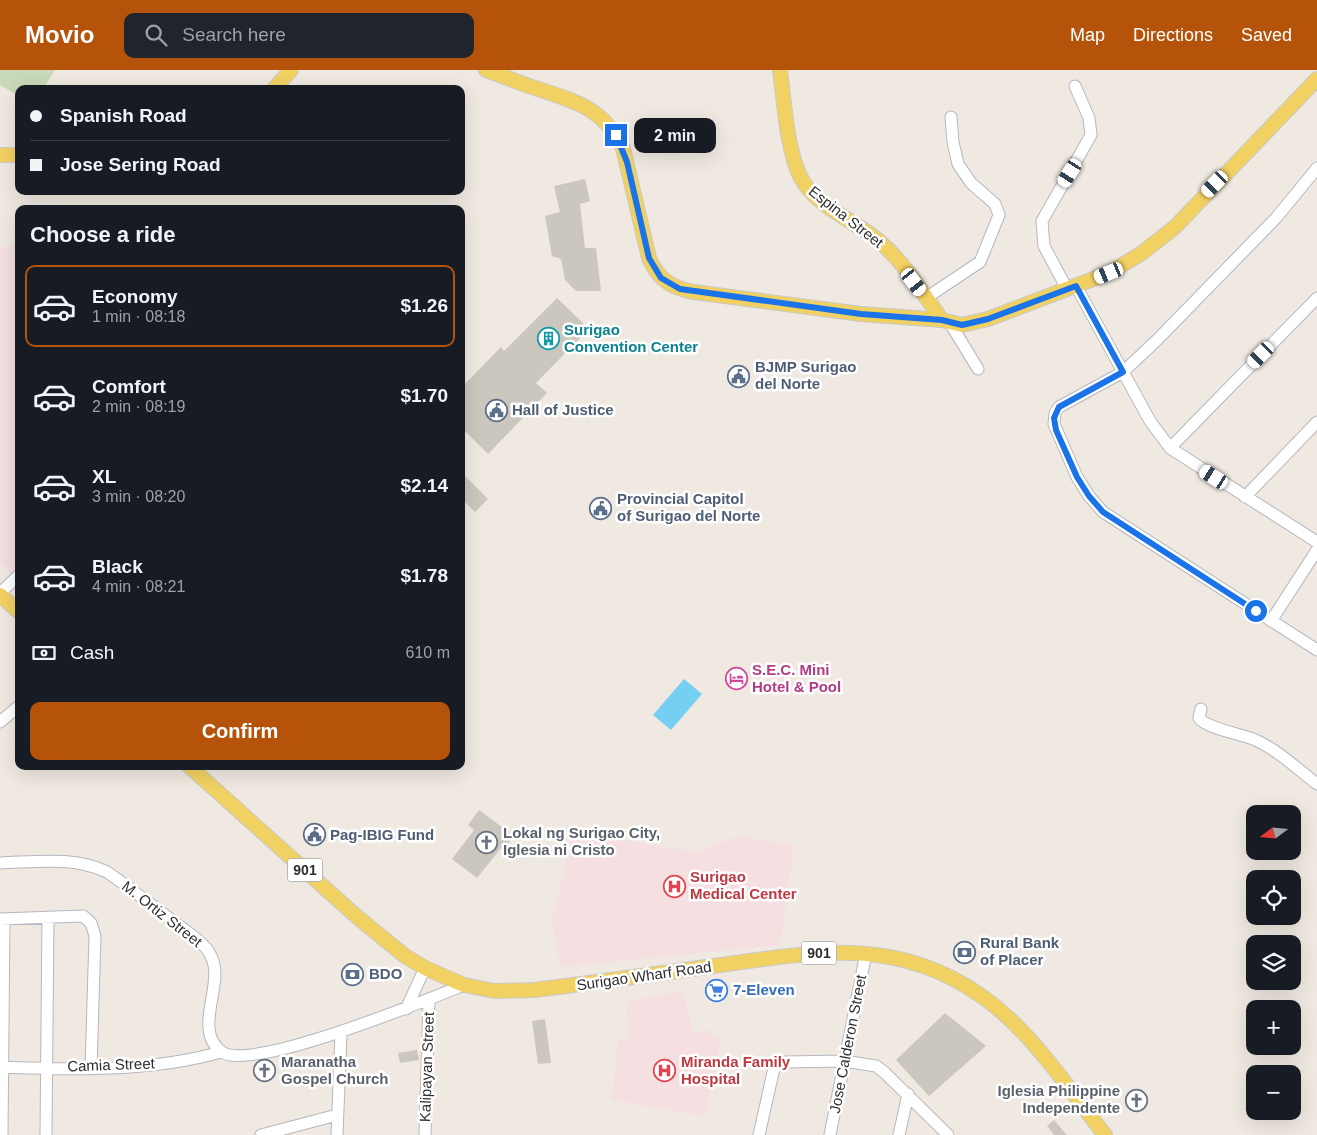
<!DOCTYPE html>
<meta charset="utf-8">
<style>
:root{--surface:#171b24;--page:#20242c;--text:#f1f3f6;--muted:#9ea1a6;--line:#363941;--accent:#b45309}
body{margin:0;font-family:Arial,sans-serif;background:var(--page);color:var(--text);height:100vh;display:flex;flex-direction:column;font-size:19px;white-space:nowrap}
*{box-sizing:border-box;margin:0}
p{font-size:16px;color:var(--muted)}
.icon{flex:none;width:28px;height:28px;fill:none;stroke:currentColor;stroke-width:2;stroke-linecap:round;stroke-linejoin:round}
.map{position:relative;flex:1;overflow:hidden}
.panel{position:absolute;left:15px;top:135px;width:450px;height:565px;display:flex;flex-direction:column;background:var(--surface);border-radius:10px;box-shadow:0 5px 20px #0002}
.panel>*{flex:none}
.banner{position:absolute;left:15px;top:15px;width:450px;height:110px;border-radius:10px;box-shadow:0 5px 20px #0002;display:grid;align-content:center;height:110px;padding:0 15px;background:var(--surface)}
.needle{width:32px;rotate:254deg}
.tools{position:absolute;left:1246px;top:735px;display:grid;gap:10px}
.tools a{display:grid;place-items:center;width:55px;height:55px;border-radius:10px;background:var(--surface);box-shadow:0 5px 20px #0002;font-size:25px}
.end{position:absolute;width:22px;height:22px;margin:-11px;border:6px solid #1a73e8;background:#fff;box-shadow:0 0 0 2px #fff}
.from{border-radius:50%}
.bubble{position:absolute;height:35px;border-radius:10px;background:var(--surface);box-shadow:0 5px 20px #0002;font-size:16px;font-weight:700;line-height:35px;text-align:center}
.car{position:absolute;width:15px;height:30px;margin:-15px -8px;border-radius:6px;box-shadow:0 0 4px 1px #0007;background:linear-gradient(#fff 24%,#345 0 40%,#fff 0 76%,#345 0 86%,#fff 0)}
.banner b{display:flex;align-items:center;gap:18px;height:48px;font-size:19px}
.banner b+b{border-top:1px solid var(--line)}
.banner i{width:12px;height:12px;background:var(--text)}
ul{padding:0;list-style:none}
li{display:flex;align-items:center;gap:15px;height:82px;margin:0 10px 8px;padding:0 5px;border:2px solid transparent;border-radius:10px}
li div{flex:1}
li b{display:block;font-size:19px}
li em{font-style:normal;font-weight:700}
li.active{border-color:var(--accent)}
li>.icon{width:45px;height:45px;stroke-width:1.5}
h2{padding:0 15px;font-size:22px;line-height:60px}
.pay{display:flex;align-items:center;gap:12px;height:55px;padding:0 15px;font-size:19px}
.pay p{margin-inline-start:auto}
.action{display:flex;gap:10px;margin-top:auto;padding:10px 15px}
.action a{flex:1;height:58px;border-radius:10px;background:var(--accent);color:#fff;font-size:20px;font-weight:700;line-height:58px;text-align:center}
header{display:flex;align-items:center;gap:30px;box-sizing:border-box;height:70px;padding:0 25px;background:var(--accent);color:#fff}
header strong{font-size:24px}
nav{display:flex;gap:28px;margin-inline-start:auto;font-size:18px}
.search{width:350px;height:45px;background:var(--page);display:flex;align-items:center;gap:12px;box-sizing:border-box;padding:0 18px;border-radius:10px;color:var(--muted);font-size:19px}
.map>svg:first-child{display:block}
.medical{fill:#f5dfe0}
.cemetery{fill:#c8d9b8}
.water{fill:#75cff0}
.building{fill:#cbc7bf}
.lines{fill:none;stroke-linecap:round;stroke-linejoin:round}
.minor-casing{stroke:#b4b7c1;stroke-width:13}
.major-casing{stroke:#c9c9c9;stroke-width:16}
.minor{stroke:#fff;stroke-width:11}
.major{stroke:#f2d163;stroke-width:14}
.route{stroke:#1a73e8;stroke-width:6}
.labels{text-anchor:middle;stroke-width:5;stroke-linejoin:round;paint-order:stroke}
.shield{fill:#fff;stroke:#6d6d6d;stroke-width:1}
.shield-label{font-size:14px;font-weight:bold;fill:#2e2e2e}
.street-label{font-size:15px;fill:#2e2e2e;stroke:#fff}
.culture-label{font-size:15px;font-weight:bold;fill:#0d838f;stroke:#fff;text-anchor:start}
.service-label{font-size:15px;font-weight:bold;fill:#4e5e75;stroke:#fff;text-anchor:start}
.hotel-label{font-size:15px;font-weight:bold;fill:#b23c85;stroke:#fff;text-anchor:start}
.worship-label{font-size:15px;font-weight:bold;fill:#5b616d;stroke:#fff;text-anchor:start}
.health-label{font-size:15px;font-weight:bold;fill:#be3a42;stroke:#fff;text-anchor:start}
.shop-label{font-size:15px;font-weight:bold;fill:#366cbe;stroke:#fff;text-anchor:start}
</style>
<header>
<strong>Movio</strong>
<div class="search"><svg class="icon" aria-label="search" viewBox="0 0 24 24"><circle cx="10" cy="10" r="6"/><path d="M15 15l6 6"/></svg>Search here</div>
<nav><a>Map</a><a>Directions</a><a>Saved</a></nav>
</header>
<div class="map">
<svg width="1317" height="1065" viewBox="0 0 1317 1065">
<rect width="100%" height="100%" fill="#efe9e1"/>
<path class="medical" d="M 19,173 L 19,501 L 14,506 L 0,493 L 0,179 Z
M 573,762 L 697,782 L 738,766 L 794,775 L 780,875 L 561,897 L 552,851 Z
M 683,921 L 693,963 L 710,960 L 712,968 L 721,967 L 706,1046 L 612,1030 L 618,971 L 630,969 L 625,932 Z"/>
<path class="cemetery" d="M 0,0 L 55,0 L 43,19 L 19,19 L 19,26 L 0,15 Z"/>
<path class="water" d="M 684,609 L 702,624 L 671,660 L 653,645 Z"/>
<path class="building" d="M 585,109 L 590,131 L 580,134 L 585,178 L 596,178 L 601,221 L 576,221 L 565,210 L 561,189 L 552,186 L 545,146 L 560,142 L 554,116 Z
M 557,228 L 589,259 L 536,313 L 547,323 L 488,384 L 461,357 L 461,318 L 501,277 L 504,281 Z
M 461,402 L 488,429 L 475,442 L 461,428 Z
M 479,740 L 514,766 L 503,780 L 501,778 L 477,808 L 452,789 L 474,760 L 468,755 Z
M 945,943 L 986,976 L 929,1026 L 896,990 Z
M 545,949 L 551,993 L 538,994 L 532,951 Z
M 417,980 L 419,990 L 400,993 L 398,983 Z
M 1054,1050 L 1067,1065 L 1054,1065 L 1047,1056 Z"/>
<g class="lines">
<defs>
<path id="minor" d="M 1317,98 L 1276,148 L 1157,270 L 1123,302 L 1059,337 L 1055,343 L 1054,354 L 1077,407 L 1089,426 L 1103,442 L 1317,580
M 1076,216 L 1150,351 L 1170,378 L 1317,472
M 1067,219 L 1044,176 L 1042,151 L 1091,65 L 1089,48 L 1075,16
M 926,228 L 980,192 L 999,145 L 995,134 L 971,113 L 958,94 L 953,72 L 951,47
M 950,253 L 978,299
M 1170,378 L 1317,228
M 1245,427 L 1317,352
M 0,523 L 19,505
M 1271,551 L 1317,480
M 1201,639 L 1199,648 C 1206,658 1240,664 1253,669 C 1277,679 1296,698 1317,714
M 0,652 L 19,636
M 0,793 C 36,792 73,786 107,802 C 130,818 152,835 174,852 C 185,860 197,868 206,878 C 210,883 213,890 214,895 C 220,921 194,962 222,982 C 250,1003 429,929 464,915
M 0,849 L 83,846 L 91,853 L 95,866 L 91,999
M 406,939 L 425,898
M 0,997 C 72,1000 151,1002 221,982
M 2,1065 L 4,849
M 46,1065 L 48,847
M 261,1065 L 337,1045
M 337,1065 L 341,963
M 425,1065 L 429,929
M 759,1065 L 774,998 L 786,992 L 844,991 L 876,996 L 884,1002 L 948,1065
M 830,1065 L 866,883
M 899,1065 L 908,1024"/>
<path id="major" d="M 486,0 C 500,5 515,11 529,16 C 570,30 602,35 623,78 L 649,188 C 658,209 671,218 694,222 L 861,244 L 942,250 L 962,255 L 988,249 L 1109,203 L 1142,183 L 1175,157 L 1317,9
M 780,0 C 784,30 787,82 801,108 C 818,139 855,150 880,172 C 905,193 923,224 942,250
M 274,19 L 291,0
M 0,85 L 19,85
M 0,525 L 19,542
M 189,696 L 356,846 L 405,886 L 425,898 L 464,915 L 495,921 L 534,920 C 591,913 649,905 706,897 C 804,884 892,863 980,925 C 1031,960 1067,1017 1105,1065"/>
</defs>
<use href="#minor" class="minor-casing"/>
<use href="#major" class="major-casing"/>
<use href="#minor" class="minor"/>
<use href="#major" class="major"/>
</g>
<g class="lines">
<path class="route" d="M 616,65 L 627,92 L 649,188 L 661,208 L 680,219 L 861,244 L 942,250 L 962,255 L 988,249 L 1076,216 L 1123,302 L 1059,337 L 1054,348 L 1056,360 L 1077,407 L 1089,426 L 1103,442 L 1256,541"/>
</g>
<defs>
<symbol id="building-ring" viewBox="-11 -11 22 22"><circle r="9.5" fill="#fff" stroke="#0f9aa8" stroke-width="1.5"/><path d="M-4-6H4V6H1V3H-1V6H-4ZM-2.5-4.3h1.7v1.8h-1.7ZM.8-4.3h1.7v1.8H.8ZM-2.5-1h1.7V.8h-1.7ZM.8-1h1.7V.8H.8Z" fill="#0f9aa8"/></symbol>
<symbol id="civic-ring" viewBox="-11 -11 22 22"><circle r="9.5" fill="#fff" stroke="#5c6f8a" stroke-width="1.5"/><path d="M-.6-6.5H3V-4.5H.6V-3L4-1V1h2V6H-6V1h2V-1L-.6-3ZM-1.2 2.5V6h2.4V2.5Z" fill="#5c6f8a"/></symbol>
<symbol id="hotel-ring" viewBox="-11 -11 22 22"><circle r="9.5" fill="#fff" stroke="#d1479c" stroke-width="1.5"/><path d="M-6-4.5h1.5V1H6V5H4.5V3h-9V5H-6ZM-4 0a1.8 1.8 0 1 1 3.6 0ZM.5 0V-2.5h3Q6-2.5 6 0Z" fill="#d1479c"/></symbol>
<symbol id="church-ring" viewBox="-11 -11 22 22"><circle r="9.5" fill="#fff" stroke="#6b7280" stroke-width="1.5"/><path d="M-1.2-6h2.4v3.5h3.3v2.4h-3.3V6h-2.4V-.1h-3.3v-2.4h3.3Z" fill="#6b7280"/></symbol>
<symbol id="hospital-ring" viewBox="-11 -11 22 22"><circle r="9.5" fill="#fff" stroke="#e0444e" stroke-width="1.5"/><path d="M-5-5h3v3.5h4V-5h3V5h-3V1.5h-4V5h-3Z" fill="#e0444e"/></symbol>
<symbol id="bank-ring" viewBox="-11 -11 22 22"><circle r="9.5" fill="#fff" stroke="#5c6f8a" stroke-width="1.5"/><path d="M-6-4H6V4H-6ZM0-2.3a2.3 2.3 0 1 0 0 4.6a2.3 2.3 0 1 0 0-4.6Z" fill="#5c6f8a"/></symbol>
<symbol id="supermarket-ring" viewBox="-11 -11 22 22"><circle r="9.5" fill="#fff" stroke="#3f7fe0" stroke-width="1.5"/><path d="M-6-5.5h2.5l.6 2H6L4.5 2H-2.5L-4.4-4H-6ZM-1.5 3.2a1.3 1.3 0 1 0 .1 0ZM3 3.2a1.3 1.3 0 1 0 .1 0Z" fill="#3f7fe0"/></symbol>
</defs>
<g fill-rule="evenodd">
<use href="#building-ring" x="536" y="256" width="25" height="25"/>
<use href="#civic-ring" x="726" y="294" width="25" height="25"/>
<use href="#civic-ring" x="484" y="328" width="25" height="25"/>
<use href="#civic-ring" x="588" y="426" width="25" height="25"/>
<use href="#hotel-ring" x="724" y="596" width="25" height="25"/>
<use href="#civic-ring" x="302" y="752" width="25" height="25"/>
<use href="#church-ring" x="474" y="760" width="25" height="25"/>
<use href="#hospital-ring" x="662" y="804" width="25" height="25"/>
<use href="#bank-ring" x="952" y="870" width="25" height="25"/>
<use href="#bank-ring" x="340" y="892" width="25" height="25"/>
<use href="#supermarket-ring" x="704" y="908" width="25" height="25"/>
<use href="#church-ring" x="252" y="988" width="25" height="25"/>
<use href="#hospital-ring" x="652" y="988" width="25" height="25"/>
<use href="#church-ring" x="1124" y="1018" width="25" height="25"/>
</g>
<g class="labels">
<g class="shield">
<rect x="287.5" y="788.5" width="35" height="23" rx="4"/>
<rect x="801.5" y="871.5" width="35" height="23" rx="4"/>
</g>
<g class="shield-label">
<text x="305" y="805">901</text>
<text x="819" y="888">901</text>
</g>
<g class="street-label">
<text transform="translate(846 147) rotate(38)" y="5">Espina Street</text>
<text transform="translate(162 844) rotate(38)" y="5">M. Ortiz Street</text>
<text transform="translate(644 906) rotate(-8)" y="5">Surigao Wharf Road</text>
<text transform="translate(848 974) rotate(-79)" y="5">Jose Calderon Street</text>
<text transform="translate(111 995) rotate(-2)" y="5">Camia Street</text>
<text transform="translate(427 997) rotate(-88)" y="5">Kalipayan Street</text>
</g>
<g class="culture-label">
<text x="564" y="265">Surigao<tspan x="564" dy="17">Convention Center</tspan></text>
</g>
<g class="service-label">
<text x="755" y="302">BJMP Surigao<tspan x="755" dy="17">del Norte</tspan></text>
<text x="512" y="345">Hall of Justice</text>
<text x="617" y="434">Provincial Capitol<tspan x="617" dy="17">of Surigao del Norte</tspan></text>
<text x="330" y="770">Pag-IBIG Fund</text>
<text x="980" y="878">Rural Bank<tspan x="980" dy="17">of Placer</tspan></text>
<text x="369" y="909">BDO</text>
</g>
<g class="hotel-label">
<text x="752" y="605">S.E.C. Mini<tspan x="752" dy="17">Hotel &amp; Pool</tspan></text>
</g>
<g class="worship-label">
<text x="503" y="768">Lokal ng Surigao City,<tspan x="503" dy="17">Iglesia ni Cristo</tspan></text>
<text x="281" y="997">Maranatha<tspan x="281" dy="17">Gospel Church</tspan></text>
<text x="1120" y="1026" text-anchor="end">Iglesia Philippine<tspan x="1120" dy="17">Independente</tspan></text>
</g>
<g class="health-label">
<text x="690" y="812">Surigao<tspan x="690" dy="17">Medical Center</tspan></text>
<text x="681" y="997">Miranda Family<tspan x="681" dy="17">Hospital</tspan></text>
</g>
<g class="shop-label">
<text x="733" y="925">7-Eleven</text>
</g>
</g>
</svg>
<div class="tools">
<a><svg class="needle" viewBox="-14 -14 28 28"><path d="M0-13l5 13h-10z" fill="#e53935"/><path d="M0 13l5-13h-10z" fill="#9ea1a6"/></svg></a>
<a><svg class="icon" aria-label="locate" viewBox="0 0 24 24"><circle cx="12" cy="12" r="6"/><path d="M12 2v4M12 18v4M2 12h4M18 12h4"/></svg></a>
<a><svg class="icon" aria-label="layers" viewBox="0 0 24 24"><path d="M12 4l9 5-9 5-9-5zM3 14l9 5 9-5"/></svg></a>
<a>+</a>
<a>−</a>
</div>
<i class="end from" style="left:1256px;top:541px"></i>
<i class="end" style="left:616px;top:65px"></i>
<div class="bubble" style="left:634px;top:48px;width:82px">2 min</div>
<i class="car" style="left:1070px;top:103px;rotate:212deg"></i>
<i class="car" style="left:1215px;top:114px;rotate:224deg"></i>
<i class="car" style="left:1109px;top:203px;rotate:248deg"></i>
<i class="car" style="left:914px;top:212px;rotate:143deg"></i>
<i class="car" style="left:1261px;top:285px;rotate:224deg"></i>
<i class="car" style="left:1214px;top:407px;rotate:303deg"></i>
<div class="banner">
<b><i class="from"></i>Spanish Road</b>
<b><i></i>Jose Sering Road</b>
</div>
<section class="panel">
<h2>Choose a ride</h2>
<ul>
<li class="active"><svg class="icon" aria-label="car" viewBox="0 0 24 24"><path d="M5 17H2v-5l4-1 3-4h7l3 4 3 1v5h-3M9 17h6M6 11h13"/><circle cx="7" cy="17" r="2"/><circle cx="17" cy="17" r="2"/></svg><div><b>Economy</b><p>1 min · 08:18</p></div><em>$1.26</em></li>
<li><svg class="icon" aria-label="car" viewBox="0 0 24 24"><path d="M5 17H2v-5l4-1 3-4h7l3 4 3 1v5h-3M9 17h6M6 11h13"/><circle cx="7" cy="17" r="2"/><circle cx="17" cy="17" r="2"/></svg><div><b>Comfort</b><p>2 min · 08:19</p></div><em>$1.70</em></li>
<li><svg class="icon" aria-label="car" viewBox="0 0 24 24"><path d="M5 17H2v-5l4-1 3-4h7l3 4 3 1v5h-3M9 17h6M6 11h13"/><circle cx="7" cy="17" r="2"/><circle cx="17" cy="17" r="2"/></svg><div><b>XL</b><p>3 min · 08:20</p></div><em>$2.14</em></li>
<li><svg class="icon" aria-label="car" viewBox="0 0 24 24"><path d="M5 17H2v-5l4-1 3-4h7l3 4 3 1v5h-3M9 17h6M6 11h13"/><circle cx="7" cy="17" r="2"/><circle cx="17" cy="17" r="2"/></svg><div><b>Black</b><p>4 min · 08:21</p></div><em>$1.78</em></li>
</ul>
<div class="pay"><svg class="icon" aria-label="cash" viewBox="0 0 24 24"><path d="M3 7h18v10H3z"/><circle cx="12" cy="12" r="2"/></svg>Cash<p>610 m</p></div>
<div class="action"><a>Confirm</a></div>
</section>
</div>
